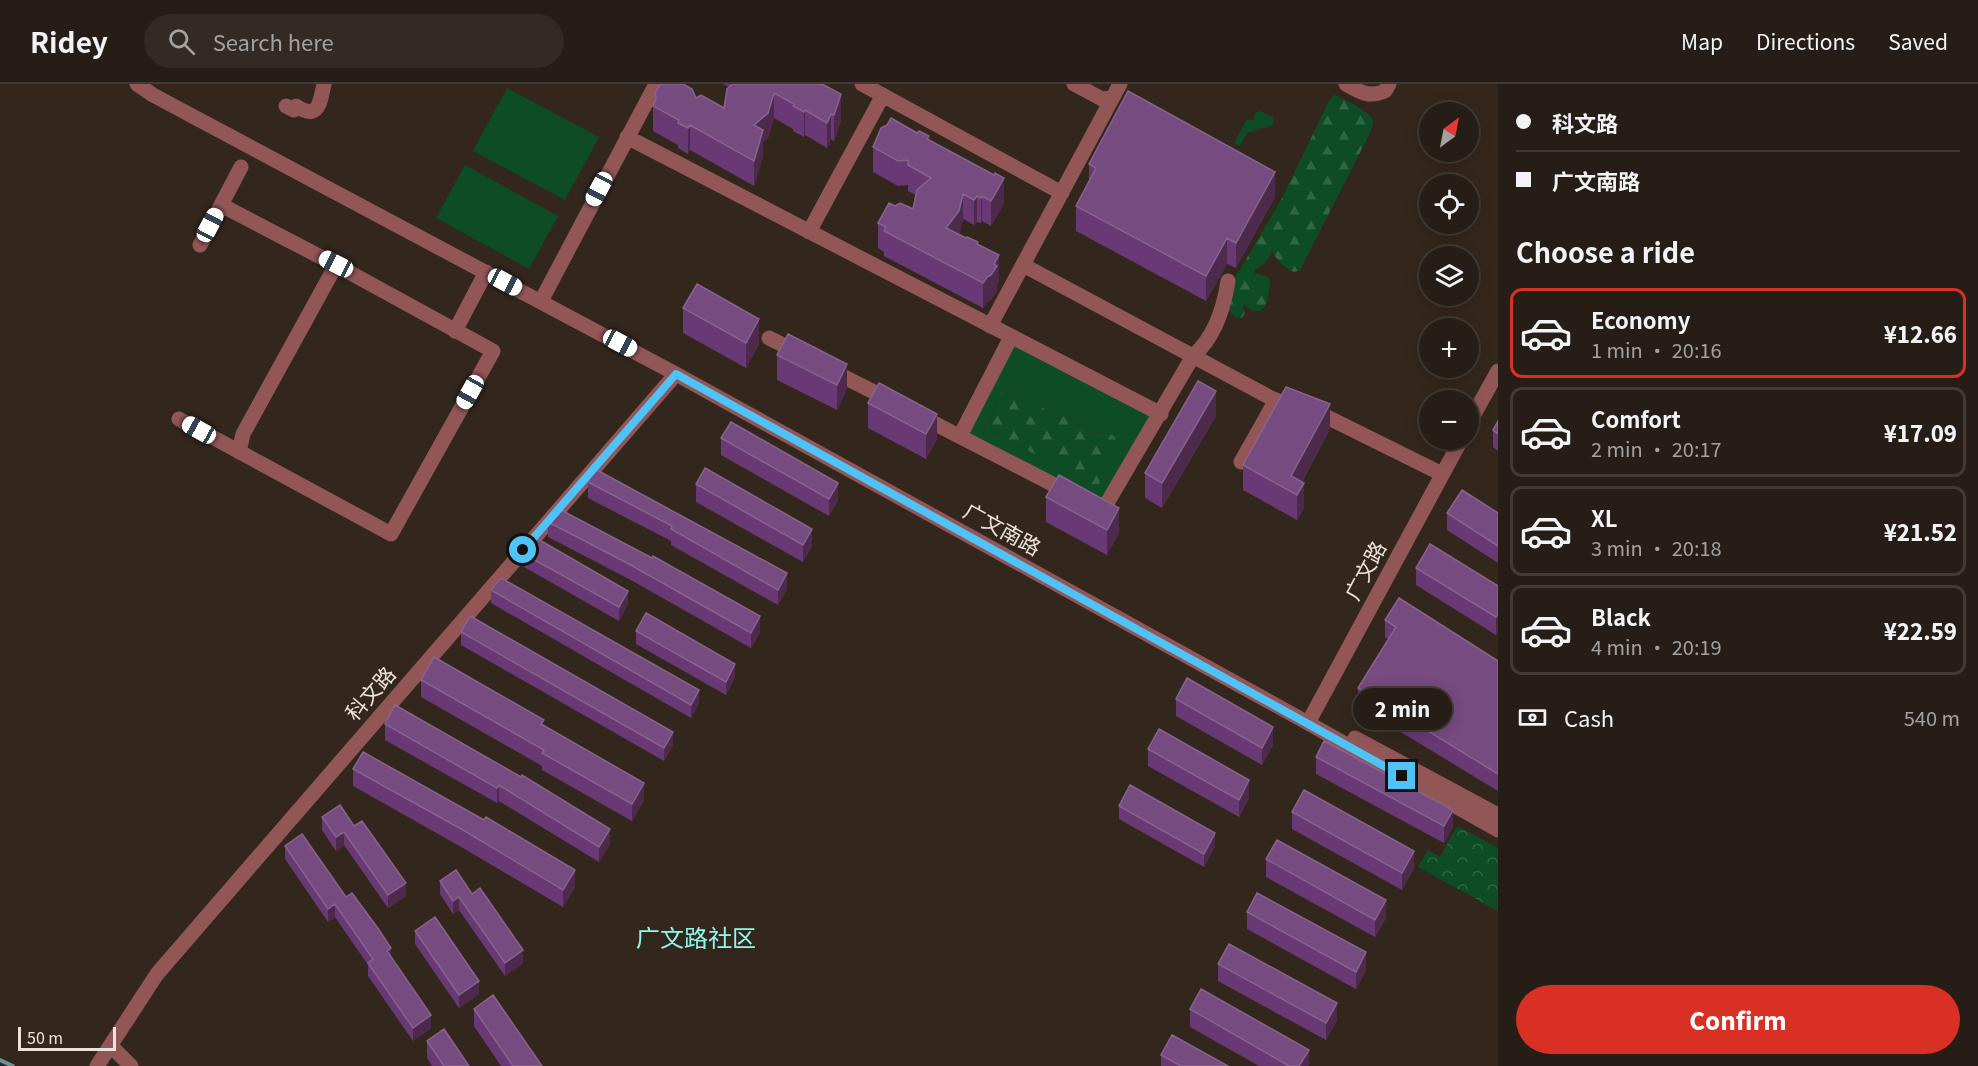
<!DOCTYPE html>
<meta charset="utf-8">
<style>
:root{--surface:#261d16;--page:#322a23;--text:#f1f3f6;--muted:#a4a2a1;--line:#423b35;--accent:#d93025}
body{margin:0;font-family:Georgia,"Noto Sans SC",serif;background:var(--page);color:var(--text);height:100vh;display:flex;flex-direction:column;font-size:22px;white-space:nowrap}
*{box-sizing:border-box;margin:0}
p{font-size:20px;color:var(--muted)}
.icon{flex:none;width:33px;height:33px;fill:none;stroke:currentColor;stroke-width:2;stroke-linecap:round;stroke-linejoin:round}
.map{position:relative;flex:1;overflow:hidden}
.sheet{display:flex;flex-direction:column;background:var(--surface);width:480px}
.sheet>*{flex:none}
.hud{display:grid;align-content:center;height:132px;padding:0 18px;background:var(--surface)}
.needle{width:39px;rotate:32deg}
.fabs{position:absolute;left:1419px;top:18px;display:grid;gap:12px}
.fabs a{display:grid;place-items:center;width:60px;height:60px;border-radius:50%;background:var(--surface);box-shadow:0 3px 15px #0003,0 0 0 2px var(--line);font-size:30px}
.scale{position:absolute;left:18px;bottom:15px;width:98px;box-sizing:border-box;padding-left:6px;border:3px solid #ebe3dc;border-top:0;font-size:16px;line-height:21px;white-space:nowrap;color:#ebe3dc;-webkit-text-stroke:4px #33271d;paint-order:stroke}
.end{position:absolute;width:27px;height:27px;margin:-14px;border:8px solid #4fc3f7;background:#111;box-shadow:0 0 0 3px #111}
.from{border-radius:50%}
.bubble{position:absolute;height:42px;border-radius:21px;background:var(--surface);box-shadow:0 3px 15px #0003,0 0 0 2px var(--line);font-size:20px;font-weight:800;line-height:42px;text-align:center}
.car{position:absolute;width:18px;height:36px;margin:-18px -9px;border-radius:8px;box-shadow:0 0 4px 2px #0007;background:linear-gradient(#fff 24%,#345 0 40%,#fff 0 76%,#345 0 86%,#fff 0)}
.hud b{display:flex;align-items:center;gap:21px;height:57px;font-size:22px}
.hud b+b{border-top:2px solid var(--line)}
.hud i{width:15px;height:15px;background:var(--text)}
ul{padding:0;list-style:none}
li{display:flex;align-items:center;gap:18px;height:90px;margin:0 12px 9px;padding:0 6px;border:3px solid var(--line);border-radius:12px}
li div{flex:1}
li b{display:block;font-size:22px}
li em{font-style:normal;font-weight:800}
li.on{border-color:var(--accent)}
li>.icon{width:54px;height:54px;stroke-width:1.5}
h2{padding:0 18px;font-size:27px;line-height:72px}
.pay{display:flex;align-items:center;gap:15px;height:66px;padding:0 18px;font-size:22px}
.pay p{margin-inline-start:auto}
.button{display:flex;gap:12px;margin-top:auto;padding:12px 18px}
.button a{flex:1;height:69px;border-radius:36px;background:var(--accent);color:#fff;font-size:24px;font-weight:800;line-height:69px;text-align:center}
header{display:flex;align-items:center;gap:36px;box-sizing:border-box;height:84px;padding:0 30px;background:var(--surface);border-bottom:2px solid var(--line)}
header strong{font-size:28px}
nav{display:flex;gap:33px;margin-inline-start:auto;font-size:21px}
.search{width:420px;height:54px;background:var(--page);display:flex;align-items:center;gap:15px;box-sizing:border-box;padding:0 21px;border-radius:33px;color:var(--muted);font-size:22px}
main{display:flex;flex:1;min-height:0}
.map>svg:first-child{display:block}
.green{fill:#0d4c24;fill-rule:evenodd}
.forest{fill:url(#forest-firs)}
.park{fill:url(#park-crowns)}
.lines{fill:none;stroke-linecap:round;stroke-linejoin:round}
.stream{stroke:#67949b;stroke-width:4}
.minor{stroke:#925657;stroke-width:15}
.wall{fill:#683974}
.shaded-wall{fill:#4d2a4c}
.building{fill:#764b7f;stroke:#88638e;stroke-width:1.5}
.route{stroke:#4fc3f7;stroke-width:8}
.labels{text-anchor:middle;stroke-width:5;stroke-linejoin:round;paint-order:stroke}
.street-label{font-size:21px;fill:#ebe3dc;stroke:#33271d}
.quarter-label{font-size:24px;fill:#8ef7eb;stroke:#33271d}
</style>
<header>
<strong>Ridey</strong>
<div class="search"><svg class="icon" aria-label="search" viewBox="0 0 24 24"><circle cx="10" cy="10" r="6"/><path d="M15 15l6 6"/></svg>Search here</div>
<nav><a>Map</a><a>Directions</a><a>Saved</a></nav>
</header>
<main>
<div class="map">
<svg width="1498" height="982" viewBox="0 0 1498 982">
<defs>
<pattern id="forest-firs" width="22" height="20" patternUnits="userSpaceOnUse" patternTransform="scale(1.5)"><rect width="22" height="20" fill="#0d4c24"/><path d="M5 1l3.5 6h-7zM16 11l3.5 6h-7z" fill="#306643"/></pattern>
<pattern id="park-crowns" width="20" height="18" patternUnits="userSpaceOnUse" patternTransform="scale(1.5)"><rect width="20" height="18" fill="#0d4c24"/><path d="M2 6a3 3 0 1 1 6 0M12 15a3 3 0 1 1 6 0" fill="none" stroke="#306643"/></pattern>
</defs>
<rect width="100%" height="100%" fill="#33271d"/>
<path class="green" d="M 507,4 L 599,53 L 565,116 L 473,67 Z
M 1260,27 L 1274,34 L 1273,41 L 1247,49 L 1240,62 L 1234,59 L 1247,35 L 1253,36 L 1256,28 Z
M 465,81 L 558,132 L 529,185 L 436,134 Z
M 1018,261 L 1153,331 L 1105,418 L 969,353 L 966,346 L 1011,265 ZM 1004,304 L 1045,325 L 1072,336 L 1092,348 L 1106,349 L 1091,401 L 992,347 L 990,334 Z"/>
<path class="forest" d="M 1334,11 C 1343,14 1367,27 1372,34 C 1375,39 1371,44 1370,49 L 1300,186 L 1294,188 C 1284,183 1277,177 1272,167 L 1267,177 L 1255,186 L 1255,190 L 1267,192 L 1270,196 C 1269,207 1269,218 1261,227 L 1252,227 L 1244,220 C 1242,227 1248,226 1242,234 L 1235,233 L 1229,227 C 1232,215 1232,205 1236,192 L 1280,118 L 1329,17 Z
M 1004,304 L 1045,325 L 1072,336 L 1092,348 L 1106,349 L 1114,352 L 1117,358 L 1099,400 L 1091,401 L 992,347 L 990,334 Z"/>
<path class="park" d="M 1457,742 L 1498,764 L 1498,827 L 1418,783 L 1428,766 L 1440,773 Z"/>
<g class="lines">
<path class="stream" d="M 0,976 L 13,982"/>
<path class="minor" d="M 137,0 L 153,11 L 676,290 L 1308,639 L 1498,746
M 862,0 L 1062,109
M 1074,0 L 1102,15 L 1112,14
M 1346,0 C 1360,8 1369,14 1385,7 L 1389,0
M 286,22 L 294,26 L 296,22 C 319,37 320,18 324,0
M 627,53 L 1161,330
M 809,148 L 883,11
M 200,161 L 241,83
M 1023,181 L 1269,313 L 1278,317 L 1291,319 L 1325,332 L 1442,390
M 541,217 L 656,0
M 990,242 L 1120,0
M 455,247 L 486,188
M 769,254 L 801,270
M 830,286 L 892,317
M 918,331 L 1070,409
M 179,335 L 391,450 L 493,267 L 336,181 L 221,121
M 1468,341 L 1498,287
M 960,352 L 1011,253
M 239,368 L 243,350 L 336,181
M 1241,378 L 1276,316
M 1094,422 L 1103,426 L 1193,272 C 1214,254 1224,223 1228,197
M 1308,639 L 1461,356
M 1355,654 L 1498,731
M 111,962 L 131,982
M 97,982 L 157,890 L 676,290"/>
</g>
<path class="wall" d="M 723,0 L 822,0 L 841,36 L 834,57 L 831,55 L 827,64 L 805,51 L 804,53 L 793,47 L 793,45 L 774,34 L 768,54 L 763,58 L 763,72 L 754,102 L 690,66 L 688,70 L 678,64 L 678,61 L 653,47 L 653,22 L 655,16 L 655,8 L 696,14 L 724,24 L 729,3 Z
M 929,56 L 1004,119 L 991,142 L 982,137 L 981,139 L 977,138 L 974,141 L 963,135 L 959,151 L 978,161 L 999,197 L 997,200 L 997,207 L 991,216 L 987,218 L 983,224 L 884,172 L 884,168 L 878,164 L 878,139 L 895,122 L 913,125 L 916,111 L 908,107 L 908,101 L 898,102 L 873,88 L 873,63 Z
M 1089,80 L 1275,113 L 1236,184 L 1227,180 L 1206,217 L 1076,147 L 1076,122 L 1089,98 Z
M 683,224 L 759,260 L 746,284 L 683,249 Z
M 777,271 L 847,305 L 837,326 L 777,296 Z
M 868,319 L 937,355 L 926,375 L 868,344 Z
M 1216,332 L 1162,424 L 1145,414 L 1145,389 Z
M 1498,337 L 1498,367 L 1493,363 L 1493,346 Z
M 1330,345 L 1302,398 L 1304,424 L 1297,436 L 1243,406 L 1243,381 Z
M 721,354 L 838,416 L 829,432 L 721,371 Z
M 595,385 L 787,505 L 778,521 L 671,461 L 671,457 L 588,414 L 588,398 Z
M 696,400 L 812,462 L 803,478 L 696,418 Z
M 1046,413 L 1119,449 L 1107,471 L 1046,438 Z
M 1447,429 L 1498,429 L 1498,479 L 1447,446 Z
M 548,438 L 760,548 L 751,564 L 629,495 L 548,453 Z
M 524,470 L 628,520 L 619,537 L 524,483 Z
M 1416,484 L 1498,502 L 1498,548 L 1496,551 L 1416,501 Z
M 491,506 L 699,619 L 691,634 L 491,519 Z
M 1385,536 L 1498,577 L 1498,707 L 1358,622 L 1358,604 L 1388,555 L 1385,553 Z
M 636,547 L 735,593 L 726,611 L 636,560 Z
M 461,548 L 673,661 L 664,677 L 461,561 Z
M 421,596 L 544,642 L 644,716 L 632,737 L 542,686 L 542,682 L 421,613 Z
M 1176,615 L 1273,661 L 1262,681 L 1176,632 Z
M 385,640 L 610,760 L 599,778 L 499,717 L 497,719 L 385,656 Z
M 1148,665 L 1249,714 L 1239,733 L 1148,682 Z
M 1316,673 L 1453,743 L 1444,759 L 1316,690 Z
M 353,685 L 575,803 L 563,823 L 463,764 L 353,702 Z
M 1119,722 L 1215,762 L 1204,783 L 1119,735 Z
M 1292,728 L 1414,784 L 1402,806 L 1292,745 Z
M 322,733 L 354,742 L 406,812 L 388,824 L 344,761 L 336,767 L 322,746 Z
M 285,762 L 346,813 L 391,874 L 431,944 L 413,957 L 368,892 L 368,881 L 335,833 L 328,838 L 285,775 Z
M 1266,775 L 1386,834 L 1375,853 L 1266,793 Z
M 440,797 L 472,810 L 523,879 L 505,892 L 459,826 L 453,830 L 440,810 Z
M 1247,828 L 1366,886 L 1356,905 L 1247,845 Z
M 415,847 L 479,910 L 459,924 L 415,860 Z
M 1218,880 L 1337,936 L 1326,956 L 1218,897 Z
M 474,925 L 542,982 L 501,982 L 474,942 Z
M 1190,925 L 1309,982 L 1259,982 L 1190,943 Z
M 427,957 L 469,982 L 432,982 L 427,974 Z
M 1161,971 L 1228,982 L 1161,982 Z"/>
<path class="shaded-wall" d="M 774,9 L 774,34 L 768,54 L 763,58 L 763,72 L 754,102 L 754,41 Z
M 841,10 L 841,36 L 834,57 L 834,31 Z
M 805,26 L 805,51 L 804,53 L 804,28 Z
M 831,30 L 831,55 L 827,64 L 827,39 Z
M 690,41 L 690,66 L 688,70 L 688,44 Z
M 1275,88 L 1275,113 L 1236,184 L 1236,159 Z
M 1004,94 L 1004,119 L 991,142 L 991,117 Z
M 963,110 L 963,135 L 959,153 L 946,144 Z
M 977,112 L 977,138 L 974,141 L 974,116 Z
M 982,112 L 982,137 L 981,139 L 981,114 Z
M 1227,154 L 1227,180 L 1206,217 L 1206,192 Z
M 999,171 L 999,197 L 997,200 L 997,207 L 991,216 L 987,218 L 983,224 L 983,199 Z
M 759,235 L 759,260 L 746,284 L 746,259 Z
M 847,280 L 847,305 L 837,326 L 837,301 Z
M 1216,307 L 1216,332 L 1162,424 L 1162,399 Z
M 1330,320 L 1330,345 L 1295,410 L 1291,392 Z
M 937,330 L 937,355 L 926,375 L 926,350 Z
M 838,399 L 838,416 L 829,432 L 829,415 Z
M 1304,399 L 1304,424 L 1297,436 L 1297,411 Z
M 1119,424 L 1119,449 L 1107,471 L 1107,446 Z
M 812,445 L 812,462 L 803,478 L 803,461 Z
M 787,489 L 787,505 L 778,521 L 778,506 Z
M 628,507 L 628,520 L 619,537 L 619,523 Z
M 1498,531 L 1498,548 L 1496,551 L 1496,533 Z
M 760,532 L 760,548 L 751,564 L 751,549 Z
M 735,580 L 735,593 L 726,611 L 726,598 Z
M 699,606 L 699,619 L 691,634 L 691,621 Z
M 1273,643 L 1273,661 L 1262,681 L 1262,664 Z
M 673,648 L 673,661 L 664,677 L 664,664 Z
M 1249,696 L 1249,714 L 1239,733 L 1239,716 Z
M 644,699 L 644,716 L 632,737 L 632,720 Z
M 499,701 L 499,717 L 497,719 L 497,704 Z
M 1453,726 L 1453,743 L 1444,759 L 1444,742 Z
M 610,745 L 610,760 L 599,778 L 599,763 Z
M 344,748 L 344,761 L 336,767 L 336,753 Z
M 1215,749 L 1215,762 L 1204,783 L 1204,770 Z
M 1414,767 L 1414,784 L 1402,806 L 1402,789 Z
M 575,786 L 575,803 L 563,823 L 563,806 Z
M 406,799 L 406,812 L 388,824 L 388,811 Z
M 459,813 L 459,826 L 453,830 L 453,817 Z
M 1386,816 L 1386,834 L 1375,853 L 1375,836 Z
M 335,820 L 335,833 L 328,838 L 328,825 Z
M 391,864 L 391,877 L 387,867 Z
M 523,866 L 523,879 L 505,892 L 505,879 Z
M 1366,868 L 1366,886 L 1356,905 L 1356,888 Z
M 479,897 L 479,910 L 459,924 L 459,911 Z
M 1337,919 L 1337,936 L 1326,956 L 1326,939 Z
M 431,931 L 431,944 L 413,957 L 413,944 Z
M 1309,966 L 1309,982 L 1299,982 Z"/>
<path class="building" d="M 661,0 L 683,0 L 692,5 L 696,14 L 701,11 L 724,24 L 727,5 L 733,0 L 822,0 L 841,10 L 834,31 L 831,30 L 827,39 L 805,26 L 804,28 L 793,22 L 794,20 L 774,9 L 768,29 L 754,41 L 763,46 L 754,77 L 690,41 L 688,44 L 678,39 L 679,36 L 653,22 L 656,15 L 655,8 Z
M 1128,7 L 1275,88 L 1236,159 L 1227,154 L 1206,192 L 1076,122 L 1096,84 L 1089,80 Z
M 891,34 L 917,49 L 919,47 L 929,52 L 927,55 L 994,91 L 995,89 L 1004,94 L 991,117 L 982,112 L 981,114 L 977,112 L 974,116 L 963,110 L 959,127 L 946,144 L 966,154 L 967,153 L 978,158 L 977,160 L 999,171 L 994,180 L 997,182 L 991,191 L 987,193 L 983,199 L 884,147 L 886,143 L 878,139 L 889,119 L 895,122 L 900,119 L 913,125 L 917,106 L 931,94 L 908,81 L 908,76 L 898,77 L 873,63 L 881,44 L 887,41 Z
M 697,200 L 759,235 L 746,259 L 683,224 Z
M 788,250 L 847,280 L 837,301 L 777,271 Z
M 1198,297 L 1216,307 L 1162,399 L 1145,389 Z
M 879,299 L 937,330 L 926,350 L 868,319 Z
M 1286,303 L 1330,320 L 1291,392 L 1304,399 L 1297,411 L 1243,381 Z
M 1498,337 L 1498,350 L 1493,346 Z
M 731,338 L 838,399 L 829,415 L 721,354 Z
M 705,384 L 812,445 L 803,461 L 696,400 Z
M 595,385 L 787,489 L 778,506 L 671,445 L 672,442 L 588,398 Z
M 1059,391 L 1119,424 L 1107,446 L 1046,413 Z
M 1462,406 L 1498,429 L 1498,462 L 1447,429 Z
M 559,425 L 652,474 L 653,472 L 760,532 L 751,549 L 629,480 L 548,438 Z
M 536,454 L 628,507 L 619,523 L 524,470 Z
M 1430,460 L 1498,502 L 1498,531 L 1496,533 L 1416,484 Z
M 501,494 L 699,606 L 691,621 L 491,506 Z
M 1399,514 L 1498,577 L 1498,690 L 1358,604 L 1396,543 L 1385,536 Z
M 646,529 L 735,580 L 726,598 L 636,547 Z
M 470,532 L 673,648 L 664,664 L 461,548 Z
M 434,573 L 544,636 L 541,640 L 644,699 L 632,720 L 542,669 L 544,666 L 421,596 Z
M 1187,594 L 1273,643 L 1262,664 L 1176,615 Z
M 395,621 L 521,693 L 522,691 L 610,745 L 599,763 L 499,701 L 497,704 L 385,640 Z
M 1159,645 L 1249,696 L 1239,716 L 1148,665 Z
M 1324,657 L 1453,726 L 1444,742 L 1316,673 Z
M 363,668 L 484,736 L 486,733 L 575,786 L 563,806 L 463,746 L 353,685 Z
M 1130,701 L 1215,749 L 1204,770 L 1119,722 Z
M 1304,706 L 1414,767 L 1402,789 L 1292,728 Z
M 340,721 L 354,742 L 362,737 L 406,799 L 388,811 L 344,748 L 336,753 L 322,733 Z
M 302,750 L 346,813 L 352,809 L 377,843 L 391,864 L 387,867 L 431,931 L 413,944 L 368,879 L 373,875 L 335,820 L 328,825 L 285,762 Z
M 1277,756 L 1386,816 L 1375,836 L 1266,775 Z
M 456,786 L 472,810 L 480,804 L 523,866 L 505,879 L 459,813 L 453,817 L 440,797 Z
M 1257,809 L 1366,868 L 1356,888 L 1247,828 Z
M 435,833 L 479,897 L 459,911 L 415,847 Z
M 1229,860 L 1337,919 L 1326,939 L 1218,880 Z
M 1201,905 L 1309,966 L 1299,982 L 1289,982 L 1190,925 Z
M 493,911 L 542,982 L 513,982 L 474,925 Z
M 444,945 L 469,982 L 444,982 L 427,957 Z
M 1172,951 L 1228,982 L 1181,982 L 1161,971 Z"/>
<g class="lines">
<path class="route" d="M 523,466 L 676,290 L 1402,692"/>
</g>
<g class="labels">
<g class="street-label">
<text transform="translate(1002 446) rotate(29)" y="7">广文南路</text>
<text transform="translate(1366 487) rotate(-62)" y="7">广文路</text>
<text transform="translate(371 610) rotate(-49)" y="7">科文路</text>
</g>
<g class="quarter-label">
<text x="696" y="863">广文路社区</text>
</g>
</g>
</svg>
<div class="fabs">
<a><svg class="needle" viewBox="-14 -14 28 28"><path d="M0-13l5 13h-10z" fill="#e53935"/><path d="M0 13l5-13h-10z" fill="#a4a2a1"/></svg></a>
<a><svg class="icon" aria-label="locate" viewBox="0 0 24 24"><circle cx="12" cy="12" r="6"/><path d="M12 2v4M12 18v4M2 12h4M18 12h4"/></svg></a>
<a><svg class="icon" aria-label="layers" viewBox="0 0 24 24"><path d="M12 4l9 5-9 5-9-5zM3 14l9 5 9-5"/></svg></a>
<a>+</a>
<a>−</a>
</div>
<div class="scale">50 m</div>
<i class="end from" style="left:523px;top:466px"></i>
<i class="end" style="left:1402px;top:692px"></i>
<div class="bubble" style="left:1353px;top:604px;width:99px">2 min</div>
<i class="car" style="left:599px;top:105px;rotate:208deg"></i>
<i class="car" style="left:210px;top:141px;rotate:28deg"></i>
<i class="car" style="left:336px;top:180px;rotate:297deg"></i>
<i class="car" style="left:505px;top:198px;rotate:118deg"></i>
<i class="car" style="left:620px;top:259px;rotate:118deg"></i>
<i class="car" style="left:470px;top:308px;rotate:209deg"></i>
<i class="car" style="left:199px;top:346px;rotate:299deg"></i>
</div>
<section class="sheet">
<div class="hud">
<b><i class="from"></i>科文路</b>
<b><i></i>广文南路</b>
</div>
<h2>Choose a ride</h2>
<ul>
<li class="on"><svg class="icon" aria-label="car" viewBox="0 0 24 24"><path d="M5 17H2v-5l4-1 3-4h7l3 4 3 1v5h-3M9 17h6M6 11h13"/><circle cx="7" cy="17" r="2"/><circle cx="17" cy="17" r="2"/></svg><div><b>Economy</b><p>1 min · 20:16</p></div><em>¥12.66</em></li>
<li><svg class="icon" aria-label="car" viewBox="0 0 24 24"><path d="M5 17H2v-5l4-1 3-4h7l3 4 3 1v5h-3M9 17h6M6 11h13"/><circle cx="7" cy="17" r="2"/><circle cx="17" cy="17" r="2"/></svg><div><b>Comfort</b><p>2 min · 20:17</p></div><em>¥17.09</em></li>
<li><svg class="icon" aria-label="car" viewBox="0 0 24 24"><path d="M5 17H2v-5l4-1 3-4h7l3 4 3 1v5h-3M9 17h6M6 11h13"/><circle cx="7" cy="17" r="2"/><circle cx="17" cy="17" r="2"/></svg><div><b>XL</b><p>3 min · 20:18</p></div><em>¥21.52</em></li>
<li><svg class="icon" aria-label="car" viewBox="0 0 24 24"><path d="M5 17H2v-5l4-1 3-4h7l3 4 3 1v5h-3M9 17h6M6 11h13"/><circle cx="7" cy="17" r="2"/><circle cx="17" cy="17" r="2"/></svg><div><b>Black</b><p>4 min · 20:19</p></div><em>¥22.59</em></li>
</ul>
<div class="pay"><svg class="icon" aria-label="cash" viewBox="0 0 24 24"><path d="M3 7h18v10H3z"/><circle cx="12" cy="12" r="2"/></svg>Cash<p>540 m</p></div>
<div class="button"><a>Confirm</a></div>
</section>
</main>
